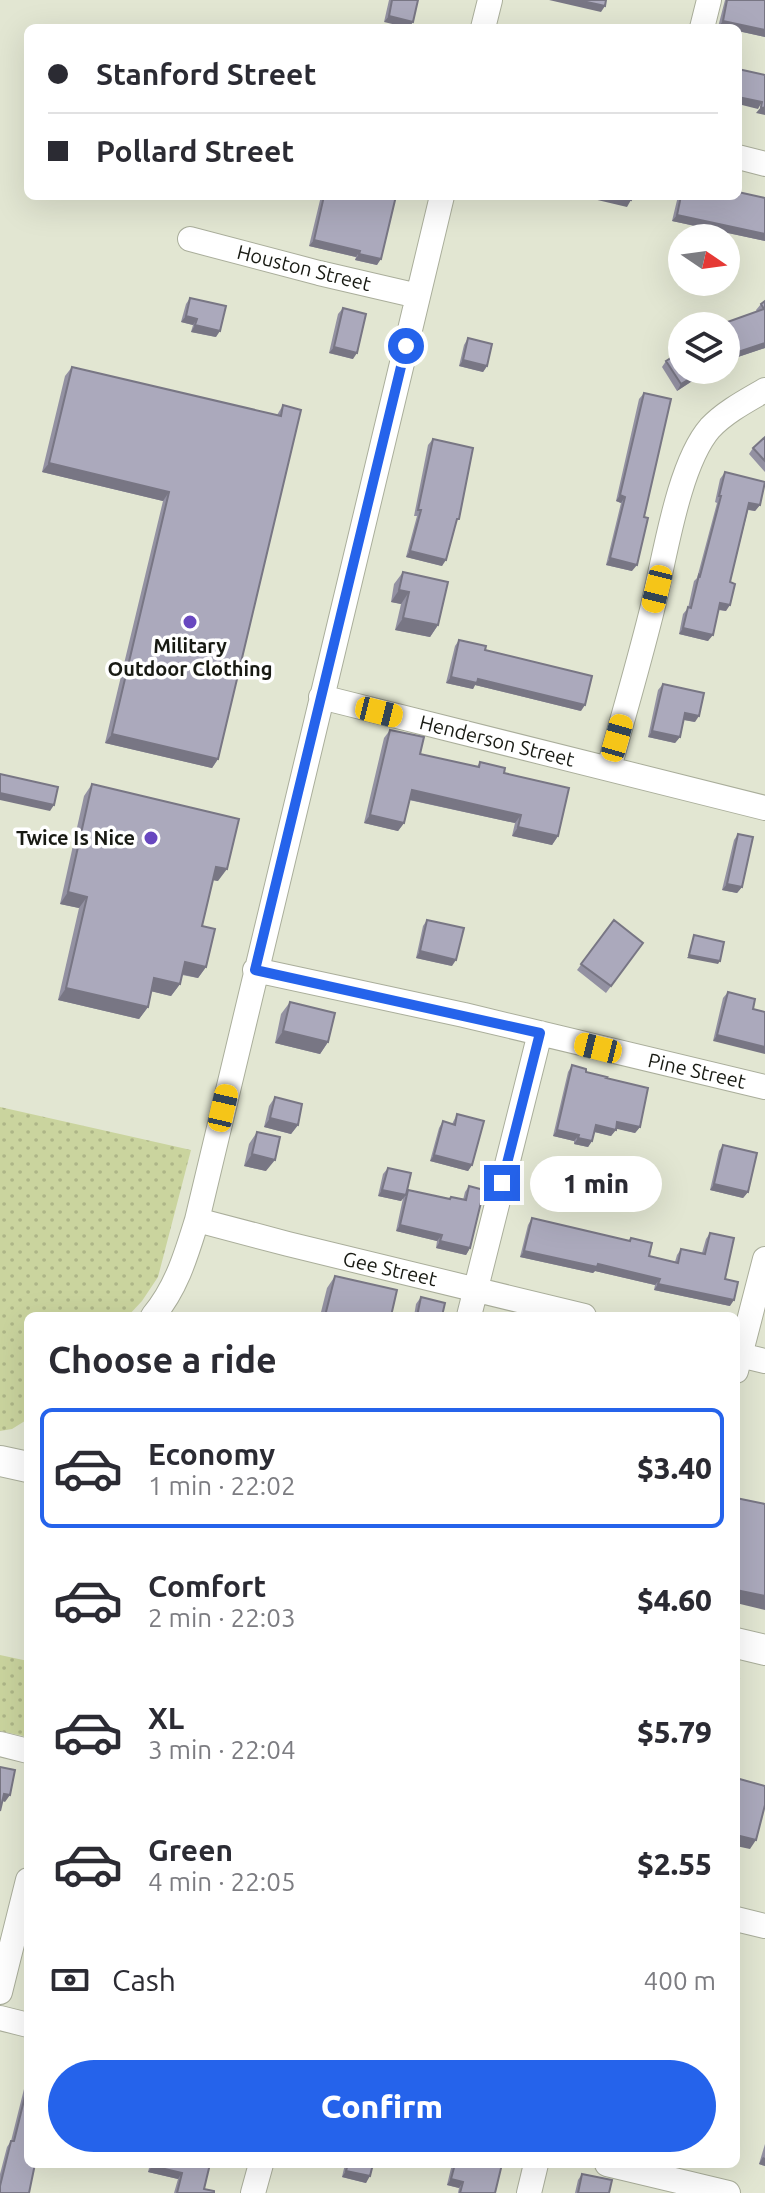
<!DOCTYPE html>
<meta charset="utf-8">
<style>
:root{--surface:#fff;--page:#f7f7f7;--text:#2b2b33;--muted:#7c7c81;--line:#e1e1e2;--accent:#2563eb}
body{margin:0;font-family:Ubuntu,sans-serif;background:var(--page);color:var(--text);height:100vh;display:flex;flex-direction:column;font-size:30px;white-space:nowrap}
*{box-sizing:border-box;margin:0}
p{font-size:26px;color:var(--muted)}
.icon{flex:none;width:44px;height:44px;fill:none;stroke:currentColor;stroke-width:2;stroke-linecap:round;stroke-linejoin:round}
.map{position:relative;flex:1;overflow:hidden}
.drawer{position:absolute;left:24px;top:1312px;width:716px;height:856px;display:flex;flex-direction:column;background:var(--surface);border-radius:12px;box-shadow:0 8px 32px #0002}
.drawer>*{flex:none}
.hud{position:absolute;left:24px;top:24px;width:718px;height:176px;border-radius:12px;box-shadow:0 8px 32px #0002;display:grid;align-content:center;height:176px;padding:0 24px;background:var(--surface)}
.needle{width:52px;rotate:103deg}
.controls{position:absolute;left:668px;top:224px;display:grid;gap:16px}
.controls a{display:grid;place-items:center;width:72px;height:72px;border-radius:50%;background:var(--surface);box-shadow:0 8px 32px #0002;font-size:40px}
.end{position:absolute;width:36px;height:36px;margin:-18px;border:10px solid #2563eb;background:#fff;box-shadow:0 0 0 4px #fff}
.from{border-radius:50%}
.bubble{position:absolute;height:56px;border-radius:28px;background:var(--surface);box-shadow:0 8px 32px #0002;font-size:26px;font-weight:800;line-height:56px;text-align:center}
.car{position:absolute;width:24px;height:48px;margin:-24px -12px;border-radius:10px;box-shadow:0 0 6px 2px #0007;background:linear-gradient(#f5c518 24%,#345 0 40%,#f5c518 0 76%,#345 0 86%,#f5c518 0)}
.hud b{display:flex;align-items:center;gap:28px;height:76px;font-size:30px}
.hud b+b{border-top:2px solid var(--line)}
.hud i{width:20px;height:20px;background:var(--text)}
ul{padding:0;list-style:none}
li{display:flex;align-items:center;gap:24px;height:120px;margin:0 16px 12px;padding:0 8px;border:4px solid transparent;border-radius:12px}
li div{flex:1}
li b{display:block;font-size:30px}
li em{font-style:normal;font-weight:800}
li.selected{border-color:var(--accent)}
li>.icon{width:72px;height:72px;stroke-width:1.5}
h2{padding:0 24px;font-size:36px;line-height:96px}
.pay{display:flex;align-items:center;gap:20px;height:88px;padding:0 24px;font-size:30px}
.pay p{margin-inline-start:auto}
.button{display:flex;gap:16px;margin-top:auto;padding:16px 24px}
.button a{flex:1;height:92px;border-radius:48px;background:var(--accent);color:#fff;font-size:32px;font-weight:800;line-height:92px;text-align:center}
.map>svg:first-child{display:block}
.grass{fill:url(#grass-dots)}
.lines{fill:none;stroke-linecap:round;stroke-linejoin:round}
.minor-casing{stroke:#aaae9b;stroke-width:26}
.major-casing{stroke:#aaae9b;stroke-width:32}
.minor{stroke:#fff;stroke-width:24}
.major{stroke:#fff;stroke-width:30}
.wall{fill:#9391a2}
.shaded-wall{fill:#787684}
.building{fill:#aba9bc;stroke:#787684;stroke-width:2}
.route{stroke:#2563eb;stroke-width:10}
.poi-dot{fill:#6847c0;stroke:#fff;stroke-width:3}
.labels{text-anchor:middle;stroke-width:7;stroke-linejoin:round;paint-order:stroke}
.street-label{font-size:20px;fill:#181a13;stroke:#fff}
.poi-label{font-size:20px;font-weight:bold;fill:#181a13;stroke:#fff}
</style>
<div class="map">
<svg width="765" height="2193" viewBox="0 0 765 2193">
<defs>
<pattern id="grass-dots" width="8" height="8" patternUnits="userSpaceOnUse" patternTransform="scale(2)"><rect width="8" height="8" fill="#cad49e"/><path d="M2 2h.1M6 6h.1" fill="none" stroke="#adb587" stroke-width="1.8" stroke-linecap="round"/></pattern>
</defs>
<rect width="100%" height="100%" fill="#e2e6d2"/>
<path class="grass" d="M 0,1107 L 191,1150 L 158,1277 L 142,1301 L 128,1316 L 28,1316 L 28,1419 L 12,1429 L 0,1431 Z
M 0,1655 L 28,1661 L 28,1737 L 0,1731 Z"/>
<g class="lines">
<defs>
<path id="minor" d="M 483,28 L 490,0
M 702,28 L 709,0
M 738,157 L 765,164
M 190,239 L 319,273 L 418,296
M 321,697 L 765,808
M 609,768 C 623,717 638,666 651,614 C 664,564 677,466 710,428 C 725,412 746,401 765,390
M 255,970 L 464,1015 L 765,1087
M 197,1220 L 288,1244 L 584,1316
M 153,1316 C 177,1287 186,1255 197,1220 L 442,196
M 469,1316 L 540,1033
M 736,1354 L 765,1361
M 736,1371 L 765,1259
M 0,1744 L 28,1751
M 736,1919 L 765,1926
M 0,1992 L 28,1880
M 0,2018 L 28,2025
M 607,2164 L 728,2193
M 253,2193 L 261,2164
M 529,2193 L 536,2164"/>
<path id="major" d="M 0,1461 L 28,1467
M 736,1643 L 765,1650"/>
</defs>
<use href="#minor" class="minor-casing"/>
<use href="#major" class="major-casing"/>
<use href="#minor" class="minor"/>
<use href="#major" class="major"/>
</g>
<path class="wall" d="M 389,0 L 418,0 L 384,22 Z
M 725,0 L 765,0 L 765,37 L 738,31 L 738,28 L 718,27 Z
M 321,196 L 396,196 L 377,265 L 355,260 L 356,257 L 309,246 Z
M 678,196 L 738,196 L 765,198 L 765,241 L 672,221 Z
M 190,298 L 216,337 L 191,332 L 193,325 L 181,322 L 186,304 Z
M 765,301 L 765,348 L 726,361 L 726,326 L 718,326 L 757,312 L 756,310 L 761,304 Z
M 343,308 L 353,359 L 329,353 L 338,314 Z
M 468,338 L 487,366 L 483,372 L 459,366 L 464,345 Z
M 666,361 L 709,370 L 677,391 L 662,367 Z
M 72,367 L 277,415 L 283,405 L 218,759 L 212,768 L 105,743 L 163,501 L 42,472 L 65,376 Z
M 644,393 L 632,571 L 606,565 L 621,503 L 616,501 L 639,399 Z
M 765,437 L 765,472 L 749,454 L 753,448 Z
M 433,439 L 456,523 L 442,566 L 406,557 L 417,516 L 414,516 L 428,445 Z
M 725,472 L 760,505 L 755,511 L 748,510 L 730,582 L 726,611 L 718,610 L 708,641 L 679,634 L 683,614 L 688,608 L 694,581 L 697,578 L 717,503 L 715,502 L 720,479 Z
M 403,572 L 438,625 L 430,637 L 395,630 L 401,604 L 391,602 L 394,584 Z
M 459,640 L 485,650 L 581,711 L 475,685 L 473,689 L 446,683 L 455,646 Z
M 663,684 L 695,722 L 683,720 L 680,737 L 675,743 L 648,737 L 658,690 Z
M 390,730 L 420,754 L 477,767 L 480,762 L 504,773 L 558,836 L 552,845 L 512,836 L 515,823 L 409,800 L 404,823 L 398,831 L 364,823 L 384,738 Z
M 92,784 L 218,881 L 213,880 L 202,926 L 206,967 L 198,978 L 182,975 L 180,984 L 171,996 L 151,991 L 148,1007 L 139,1019 L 58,1000 L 79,908 L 60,904 L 84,796 Z
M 738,834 L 742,887 L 737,893 L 722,890 L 734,840 Z
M 427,920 L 452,966 L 416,958 L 423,926 Z
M 614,920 L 643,943 L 606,993 L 577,970 Z
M 728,992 L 753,1009 L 713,1041 L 723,998 Z
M 290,1002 L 328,1042 L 320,1054 L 275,1043 L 281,1014 Z
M 572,1065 L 586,1072 L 606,1078 L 640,1127 L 635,1133 L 616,1128 L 611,1136 L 594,1132 L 592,1141 L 588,1147 L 574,1144 L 574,1141 L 553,1136 L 568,1072 Z
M 275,1097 L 298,1125 L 291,1134 L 264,1127 L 269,1106 Z
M 457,1114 L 472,1165 L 468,1171 L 430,1161 L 439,1128 L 443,1121 L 452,1124 Z
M 257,1132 L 266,1171 L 244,1166 L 249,1144 Z
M 723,1145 L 748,1192 L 743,1198 L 710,1190 L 719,1151 Z
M 388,1168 L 406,1192 L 408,1190 L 449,1199 L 451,1197 L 463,1200 L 465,1192 L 469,1186 L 470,1248 L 466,1255 L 436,1248 L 437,1241 L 396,1231 L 403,1198 L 401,1201 L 378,1196 L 383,1174 Z
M 532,1218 L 629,1241 L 631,1238 L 649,1256 L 675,1262 L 677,1255 L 681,1249 L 702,1253 L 706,1239 L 710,1233 L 725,1279 L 730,1306 L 654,1290 L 655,1285 L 595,1271 L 593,1273 L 520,1257 L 528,1225 Z
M 335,1276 L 391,1316 L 320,1316 L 327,1288 Z
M 421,1297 L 442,1316 L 414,1316 L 416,1304 Z
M 28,2073 L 28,2164 L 0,2193 L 0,2174 L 7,2147 L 11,2141 Z
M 765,2144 L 765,2166 L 759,2164 Z
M 150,2164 L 210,2164 L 204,2189 L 214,2193 L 174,2193 L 178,2179 L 148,2172 Z
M 345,2164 L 373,2164 L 366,2183 L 342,2177 Z
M 452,2164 L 502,2164 L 495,2193 L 458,2193 L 459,2188 L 447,2185 Z
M 582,2174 L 609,2193 L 575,2193 L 578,2180 Z"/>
<path class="shaded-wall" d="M 549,0 L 578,0 L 605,6 L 601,12 Z
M 389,16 L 413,22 L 409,28 L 384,22 Z
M 723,21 L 765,30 L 765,37 L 738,31 L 738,28 L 718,27 Z
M 738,97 L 762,102 L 758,109 L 738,104 Z
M 761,107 L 765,108 L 765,115 L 756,113 Z
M 591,196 L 612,196 L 631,200 L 627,207 L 589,198 Z
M 677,215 L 765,234 L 765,241 L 672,221 Z
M 314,240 L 360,251 L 356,257 L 309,246 Z
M 359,254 L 381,259 L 377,265 L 355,260 Z
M 186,316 L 197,319 L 193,325 L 181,322 Z
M 195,325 L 220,331 L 216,337 L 191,332 Z
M 765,343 L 765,348 L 726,361 L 726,356 Z
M 334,347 L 357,353 L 353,359 L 329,353 Z
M 463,360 L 487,366 L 483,372 L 459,366 Z
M 704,370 L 709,370 L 677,391 L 681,384 Z
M 49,463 L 169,492 L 163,501 L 42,472 Z
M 620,495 L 625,497 L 621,503 L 616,501 Z
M 749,503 L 760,505 L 755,511 L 745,509 Z
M 410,551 L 446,560 L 442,566 L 406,557 Z
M 610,558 L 637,565 L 632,571 L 606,565 Z
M 399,590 L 409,592 L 401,604 L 391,602 Z
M 720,603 L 730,605 L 726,611 L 716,609 Z
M 403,618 L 438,625 L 430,637 L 395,630 Z
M 683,628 L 713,635 L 708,641 L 679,634 Z
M 451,677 L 478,679 L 585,705 L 581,711 L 475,685 L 473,689 L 446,683 Z
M 685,713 L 699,716 L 695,722 L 680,719 Z
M 652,731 L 680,737 L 675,743 L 648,737 Z
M 112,734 L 218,759 L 212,768 L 105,743 Z
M 412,790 L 521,815 L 515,823 L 406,799 Z
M 0,793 L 54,805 L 50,811 L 0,800 Z
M 370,815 L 404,823 L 398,831 L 364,823 Z
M 518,827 L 558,836 L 552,845 L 512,836 Z
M 216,867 L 227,869 L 218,881 L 207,879 Z
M 727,884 L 742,887 L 737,893 L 722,890 Z
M 68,892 L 87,897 L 79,908 L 60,904 Z
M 420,951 L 456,960 L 452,966 L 416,958 Z
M 689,955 L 720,961 L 718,964 L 687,958 Z
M 185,962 L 206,967 L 198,978 L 177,973 Z
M 154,978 L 180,984 L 171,996 L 146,990 Z
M 66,988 L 148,1007 L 139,1019 L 58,1000 Z
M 283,1031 L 328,1042 L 320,1054 L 275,1043 Z
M 717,1035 L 765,1047 L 765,1054 L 713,1041 Z
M 270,1118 L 298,1125 L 291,1134 L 264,1127 Z
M 617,1122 L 640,1127 L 635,1133 L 613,1128 Z
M 596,1125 L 616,1130 L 611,1136 L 591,1131 Z
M 557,1130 L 579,1135 L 574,1141 L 553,1136 Z
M 578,1138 L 592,1141 L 588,1147 L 574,1144 Z
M 252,1154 L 275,1160 L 266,1171 L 244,1166 Z
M 434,1155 L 472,1165 L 468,1171 L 430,1161 Z
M 714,1184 L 748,1192 L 743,1198 L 710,1190 Z
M 382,1190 L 406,1195 L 401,1201 L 378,1196 Z
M 400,1225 L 442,1235 L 437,1241 L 396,1231 Z
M 440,1241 L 470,1248 L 466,1255 L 436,1248 Z
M 524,1251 L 598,1264 L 660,1279 L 655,1285 L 595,1271 L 593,1273 L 520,1257 Z
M 658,1284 L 734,1300 L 730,1306 L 654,1290 Z
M 736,1590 L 765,1596 L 765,1610 L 736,1603 Z
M 4,1794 L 10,1795 L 5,1802 L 0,1800 Z
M 736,1835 L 756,1840 L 750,1849 L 736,1846 Z
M 763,2157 L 765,2158 L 765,2166 L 759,2164 Z
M 152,2166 L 182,2173 L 178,2179 L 148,2172 Z
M 346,2171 L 370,2176 L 366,2183 L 342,2177 Z
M 451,2179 L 463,2182 L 459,2188 L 447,2185 Z"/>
<path class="building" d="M 392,0 L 418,0 L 413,22 L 389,16 Z
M 578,0 L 606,0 L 605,6 Z
M 727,0 L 765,0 L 765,30 L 723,21 Z
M 738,69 L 765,75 L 765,108 L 761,107 L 762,102 L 738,97 Z
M 738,192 L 765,198 L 765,234 L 677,215 L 681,196 L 738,196 Z
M 324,196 L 396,196 L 381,259 L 359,254 L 360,251 L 314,240 Z
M 612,196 L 632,196 L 631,200 Z
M 190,298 L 226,306 L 220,331 L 195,325 L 197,319 L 186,316 Z
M 765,301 L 765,343 L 726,356 L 726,326 L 719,326 L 719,325 L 764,309 L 761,304 Z
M 343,308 L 366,314 L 357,353 L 334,347 Z
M 468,338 L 492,344 L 487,366 L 463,360 Z
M 682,351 L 682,370 L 704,370 L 681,384 L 666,361 Z
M 72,367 L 281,416 L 283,405 L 301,410 L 218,759 L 112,734 L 169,492 L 49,463 Z
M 644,393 L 671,399 L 644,517 L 648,518 L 637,565 L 610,558 L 625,497 L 620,495 Z
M 765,437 L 765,461 L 753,448 Z
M 433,439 L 473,448 L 459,519 L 457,519 L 446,560 L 410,551 L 421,510 L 418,510 Z
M 725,472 L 765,482 L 760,505 L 749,503 L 730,582 L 735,584 L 730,605 L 720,603 L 713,635 L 683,628 L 688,607 L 691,608 L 699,575 L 700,576 L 721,496 L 719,496 Z
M 403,572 L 448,582 L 438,625 L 403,618 L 409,592 L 399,590 Z
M 459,640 L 486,646 L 485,650 L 592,676 L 585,705 L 478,679 L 477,683 L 451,677 Z
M 663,684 L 704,693 L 699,716 L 685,713 L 680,737 L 652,731 Z
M 390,730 L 424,737 L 420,754 L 479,767 L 480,762 L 505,768 L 504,773 L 569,788 L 558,836 L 518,827 L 521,815 L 412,790 L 404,823 L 370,815 Z
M 0,774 L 58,787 L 54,805 L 0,793 Z
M 92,784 L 239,819 L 227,869 L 216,867 L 202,926 L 215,929 L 206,967 L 185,962 L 180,984 L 154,978 L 148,1007 L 66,988 L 87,897 L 68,892 Z
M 738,834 L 753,837 L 742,887 L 727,884 Z
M 427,920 L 464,928 L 456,960 L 420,951 Z
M 614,920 L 643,943 L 611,986 L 581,964 Z
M 694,935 L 724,942 L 720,961 L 689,955 Z
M 728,992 L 755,999 L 753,1009 L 765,1012 L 765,1047 L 717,1035 Z
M 290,1002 L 335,1013 L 328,1042 L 283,1031 Z
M 572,1065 L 586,1069 L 586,1072 L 607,1077 L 606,1078 L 648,1088 L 640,1127 L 617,1122 L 616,1130 L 596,1125 L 592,1141 L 578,1138 L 579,1135 L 557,1130 Z
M 275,1097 L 302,1104 L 298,1125 L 270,1118 Z
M 457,1114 L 484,1121 L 472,1165 L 434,1155 L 443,1121 L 455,1125 Z
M 257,1132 L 280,1137 L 275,1160 L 252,1154 Z
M 723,1145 L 757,1153 L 748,1192 L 714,1184 Z
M 388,1168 L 411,1173 L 406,1195 L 382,1190 Z
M 469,1186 L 484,1190 L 470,1248 L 440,1241 L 442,1235 L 400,1225 L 408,1190 L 450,1199 L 451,1197 L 466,1200 Z
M 532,1218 L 630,1241 L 631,1238 L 652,1243 L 649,1256 L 678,1263 L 681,1249 L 705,1254 L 710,1233 L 734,1238 L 725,1279 L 738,1282 L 734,1300 L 658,1284 L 660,1279 L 598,1264 L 597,1267 L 524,1251 Z
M 335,1276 L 397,1290 L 391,1316 L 325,1316 Z
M 421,1297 L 445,1303 L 442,1316 L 417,1316 Z
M 736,1498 L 765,1504 L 765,1596 L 736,1590 Z
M 736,1678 L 739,1679 L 736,1697 Z
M 0,1767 L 15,1770 L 10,1795 L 4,1794 L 0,1811 Z
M 736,1778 L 765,1786 L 765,1805 L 756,1840 L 736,1835 Z
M 28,2084 L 28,2164 L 35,2164 L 29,2193 L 0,2193 L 0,2186 L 11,2141 L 14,2141 Z
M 153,2164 L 210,2164 L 204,2189 L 214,2191 L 214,2193 L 177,2193 L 182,2173 L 152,2166 Z
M 348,2164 L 373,2164 L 370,2176 L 346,2171 Z
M 455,2164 L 502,2164 L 495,2193 L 460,2193 L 463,2182 L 451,2179 Z
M 582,2174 L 612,2180 L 609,2193 L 578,2193 Z"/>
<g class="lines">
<path class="route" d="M 406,346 L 255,970 L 540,1033 L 502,1183"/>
</g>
<g class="poi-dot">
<circle cx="190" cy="622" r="8"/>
<circle cx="151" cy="838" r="8"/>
</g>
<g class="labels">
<g class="street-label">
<text transform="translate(304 268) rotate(14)" y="7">Houston Street</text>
<text transform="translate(497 741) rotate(14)" y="7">Henderson Street</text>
<text transform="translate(697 1071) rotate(13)" y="7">Pine Street</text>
<text transform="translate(390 1269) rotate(13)" y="7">Gee Street</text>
</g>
<g class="poi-label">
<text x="190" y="653">Military<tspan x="190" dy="23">Outdoor Clothing</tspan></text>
<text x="135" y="845" text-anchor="end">Twice Is Nice</text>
</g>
</g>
</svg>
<div class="controls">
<a><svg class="needle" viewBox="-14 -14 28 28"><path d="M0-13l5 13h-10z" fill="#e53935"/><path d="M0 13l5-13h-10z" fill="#7c7c81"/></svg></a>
<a><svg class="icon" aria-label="layers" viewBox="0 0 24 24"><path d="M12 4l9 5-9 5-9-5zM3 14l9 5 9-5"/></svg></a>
</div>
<i class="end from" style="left:406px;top:346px"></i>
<i class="end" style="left:502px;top:1183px"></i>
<div class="bubble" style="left:530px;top:1156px;width:132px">1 min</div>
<i class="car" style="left:657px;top:589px;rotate:194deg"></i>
<i class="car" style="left:379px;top:712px;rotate:104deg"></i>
<i class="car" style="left:617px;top:738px;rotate:16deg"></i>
<i class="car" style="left:598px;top:1048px;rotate:284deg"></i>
<i class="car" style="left:223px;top:1108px;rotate:13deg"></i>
<div class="hud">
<b><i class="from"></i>Stanford Street</b>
<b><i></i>Pollard Street</b>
</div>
<section class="drawer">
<h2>Choose a ride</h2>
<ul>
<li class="selected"><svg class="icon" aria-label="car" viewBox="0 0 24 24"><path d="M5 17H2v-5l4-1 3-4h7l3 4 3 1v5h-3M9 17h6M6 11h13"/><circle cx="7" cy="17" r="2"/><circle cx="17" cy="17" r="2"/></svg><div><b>Economy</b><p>1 min · 22:02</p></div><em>$3.40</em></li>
<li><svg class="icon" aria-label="car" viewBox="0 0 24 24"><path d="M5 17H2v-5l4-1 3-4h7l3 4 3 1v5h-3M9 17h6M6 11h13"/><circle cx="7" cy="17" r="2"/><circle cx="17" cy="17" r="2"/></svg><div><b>Comfort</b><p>2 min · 22:03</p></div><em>$4.60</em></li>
<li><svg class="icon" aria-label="car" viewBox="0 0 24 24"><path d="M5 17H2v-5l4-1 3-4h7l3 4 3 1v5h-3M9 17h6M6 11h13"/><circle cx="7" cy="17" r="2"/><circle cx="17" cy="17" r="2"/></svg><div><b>XL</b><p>3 min · 22:04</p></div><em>$5.79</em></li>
<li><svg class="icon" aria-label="car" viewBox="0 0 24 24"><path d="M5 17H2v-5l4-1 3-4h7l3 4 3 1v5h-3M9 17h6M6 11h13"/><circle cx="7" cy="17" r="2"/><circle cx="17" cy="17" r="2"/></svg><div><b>Green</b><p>4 min · 22:05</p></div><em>$2.55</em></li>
</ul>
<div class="pay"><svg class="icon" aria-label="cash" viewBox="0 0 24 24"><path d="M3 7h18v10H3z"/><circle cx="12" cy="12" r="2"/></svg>Cash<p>400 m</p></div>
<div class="button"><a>Confirm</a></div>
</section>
</div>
